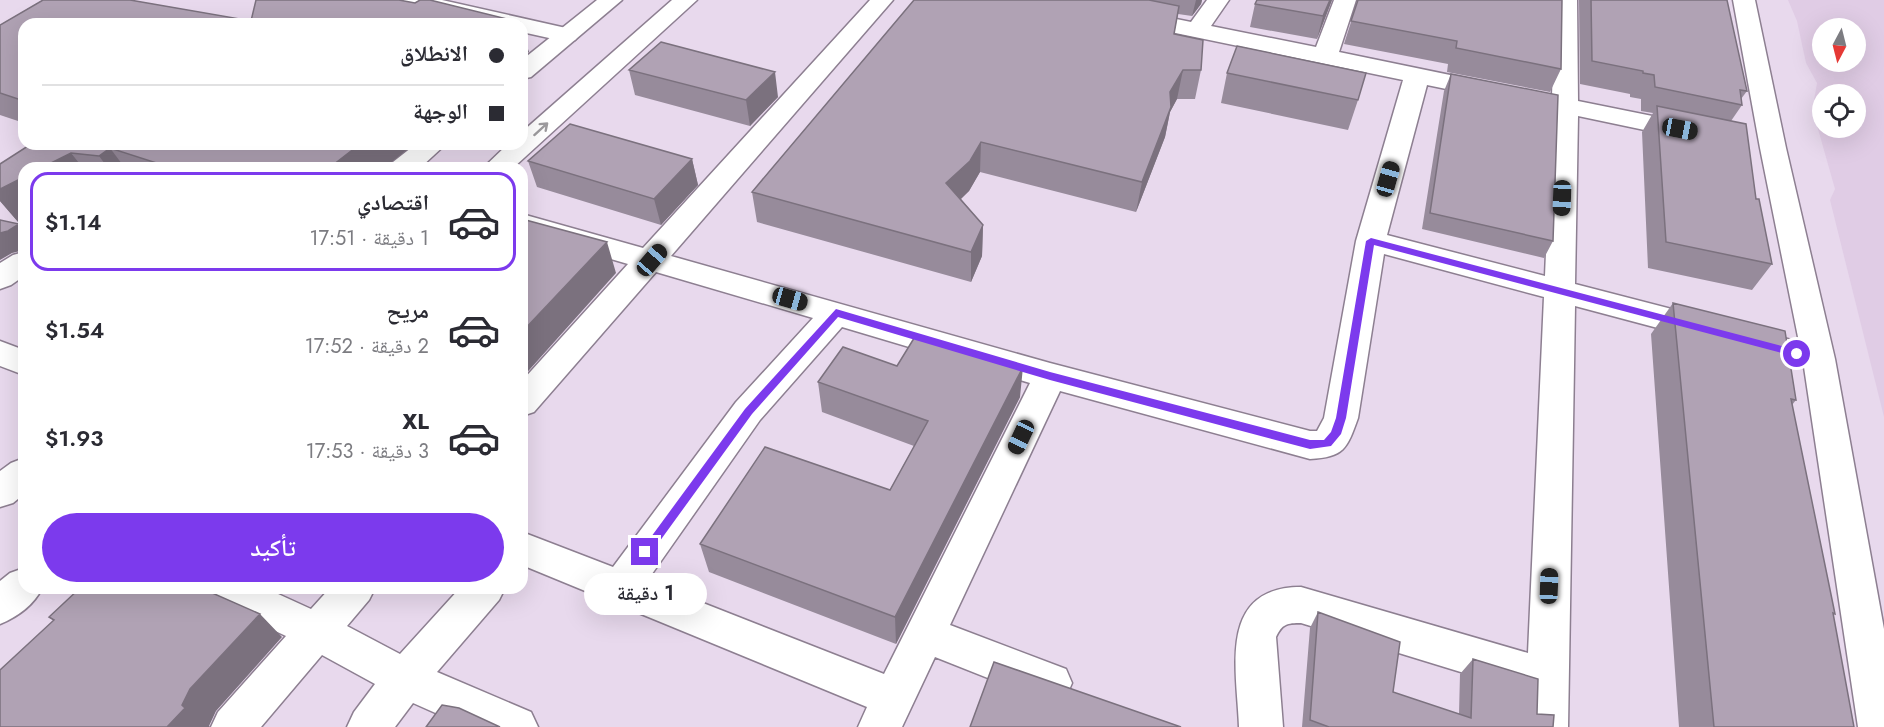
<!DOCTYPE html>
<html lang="ar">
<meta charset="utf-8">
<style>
:root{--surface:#fff;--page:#f2f2f3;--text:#2b2b33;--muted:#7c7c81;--line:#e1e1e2;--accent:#7c3aed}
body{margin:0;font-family:Jost,"Noto Naskh Arabic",sans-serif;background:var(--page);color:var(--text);direction:rtl;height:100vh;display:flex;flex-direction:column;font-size:22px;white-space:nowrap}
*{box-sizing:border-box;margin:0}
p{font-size:20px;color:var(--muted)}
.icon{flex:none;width:33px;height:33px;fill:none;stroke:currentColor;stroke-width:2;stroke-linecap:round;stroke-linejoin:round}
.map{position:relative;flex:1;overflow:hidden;direction:ltr}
.sheet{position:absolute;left:18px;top:162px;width:510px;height:432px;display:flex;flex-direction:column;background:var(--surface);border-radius:18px;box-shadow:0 6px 24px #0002;direction:rtl}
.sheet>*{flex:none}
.hud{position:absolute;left:18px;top:18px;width:510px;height:132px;border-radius:18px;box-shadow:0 6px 24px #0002;direction:rtl;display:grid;align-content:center;height:132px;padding:0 24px;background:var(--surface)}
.needle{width:39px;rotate:187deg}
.fabs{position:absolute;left:1812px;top:18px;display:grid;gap:12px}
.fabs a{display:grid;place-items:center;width:54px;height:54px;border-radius:50%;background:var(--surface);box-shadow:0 6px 24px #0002;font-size:30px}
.end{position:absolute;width:27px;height:27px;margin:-14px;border:8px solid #7c3aed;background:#fff;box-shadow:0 0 0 3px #fff}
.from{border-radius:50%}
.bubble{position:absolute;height:42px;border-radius:21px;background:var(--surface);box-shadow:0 6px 24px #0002;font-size:20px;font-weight:600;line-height:42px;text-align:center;direction:rtl}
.car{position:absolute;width:18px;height:36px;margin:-18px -9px;border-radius:8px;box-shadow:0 0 4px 2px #0007;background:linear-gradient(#222 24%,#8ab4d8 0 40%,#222 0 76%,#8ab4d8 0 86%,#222 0)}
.hud b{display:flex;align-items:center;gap:21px;height:57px;font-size:22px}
.hud b+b{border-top:2px solid var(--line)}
.hud i{width:15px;height:15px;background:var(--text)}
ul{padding:10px 0 0;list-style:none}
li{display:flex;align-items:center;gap:18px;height:99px;margin:0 12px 9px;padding:0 12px;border:3px solid transparent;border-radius:18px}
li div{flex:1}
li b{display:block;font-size:22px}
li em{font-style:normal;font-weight:600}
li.selected{border-color:var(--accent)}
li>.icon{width:54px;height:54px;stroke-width:1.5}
.primary-button{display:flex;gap:12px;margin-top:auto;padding:12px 24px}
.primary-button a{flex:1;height:69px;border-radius:36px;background:var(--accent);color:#fff;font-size:24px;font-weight:600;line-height:69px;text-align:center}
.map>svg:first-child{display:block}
.built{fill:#e0cce5;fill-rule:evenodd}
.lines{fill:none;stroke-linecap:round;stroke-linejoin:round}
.minor-casing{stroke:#8d7f91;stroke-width:3}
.secondary-casing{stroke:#8d7f91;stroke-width:3}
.minor{fill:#fff;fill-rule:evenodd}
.secondary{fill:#fff;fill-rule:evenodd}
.wall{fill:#978b9b}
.shaded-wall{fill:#7b717e}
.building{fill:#b0a2b4;stroke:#7b717e;stroke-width:1.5}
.oneway{stroke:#9d9b9e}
.route{fill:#7c3aed}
</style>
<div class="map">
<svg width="1884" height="727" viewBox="0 0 1884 727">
<rect width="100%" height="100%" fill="#e8d9ed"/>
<path class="built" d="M 1788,0 L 1884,0 L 1884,417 L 1830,200 L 1835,189 L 1816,122 L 1814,100 L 1817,83 L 1806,63 L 1797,21 ZM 1822,28 L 1856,28 L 1856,62 L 1822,62 ZM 1822,94 L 1856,94 L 1856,128 L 1822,128 Z"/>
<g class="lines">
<defs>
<path id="minor" d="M 401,0 L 442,0 L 575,30 L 579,35 L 575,40 L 567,42 L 522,32 L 522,24 L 487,24 L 404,5 Z
M 870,0 L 893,0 L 671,256 L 1050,363 L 1310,431 L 1317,431 L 1324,418 L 1356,241 L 1403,80 L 1050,7 L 1042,5 L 1039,0 L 1083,0 L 1191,22 L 1207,0 L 1229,0 L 1211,26 L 1316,47 L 1334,0 L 1356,0 L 1339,52 L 1552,96 L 1555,0 L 1577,0 L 1578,101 L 1692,124 L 1701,126 L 1705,132 L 1701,138 L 1692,140 L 1578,116 L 1575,284 L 1799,342 L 1760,148 L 1733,0 L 1755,0 L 1786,148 L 1835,359 L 1884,629 L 1884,727 L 1858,727 L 1804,367 L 1575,306 L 1568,727 L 1524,727 L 1526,692 L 1301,623 C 1287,623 1282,624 1276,637 L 1283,727 L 1239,727 C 1237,670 1217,587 1301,587 L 1528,653 L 1544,297 L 1384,254 L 1358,418 C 1347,449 1344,457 1310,459 L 1060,391 L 950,625 L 1066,669 L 1072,683 L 1066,697 L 1051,703 L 935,657 L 902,727 L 858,727 L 867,707 L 522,565 L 522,532 L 613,567 L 736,402 L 813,318 L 656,272 L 534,412 L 522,416 L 522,381 L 628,264 L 522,233 L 522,214 L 643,248 ZM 1427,85 L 1552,111 L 1545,276 L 1387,235 ZM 842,327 L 1030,383 L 884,674 L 647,581 L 760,420 Z
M 24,252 L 24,276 L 11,285 L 0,289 L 0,263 L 13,255 Z
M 0,341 L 24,350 L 24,375 L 0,366 Z
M 203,588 L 265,588 L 311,609 L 330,588 L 375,588 L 369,600 L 347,626 L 400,654 L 460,588 L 505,588 L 499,600 L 437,672 L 531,712 L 538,727 L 467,727 L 413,703 L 395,727 L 347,727 L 354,712 L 375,684 L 322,655 L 261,727 L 211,727 L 218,712 L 286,636 L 209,600 Z"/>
<path id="secondary" d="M 597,0 L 622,0 L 531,77 L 522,79 L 522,60 Z
M 672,0 L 697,0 L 513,168 L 483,168 L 508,144 L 522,144 L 522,132 Z
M 416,144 L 446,144 L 420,168 L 389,168 L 393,162 Z
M 24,458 L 24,494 L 13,503 L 0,507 L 0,471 L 11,463 Z
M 24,568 L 24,588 L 42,588 C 34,605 17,617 0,624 L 0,581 L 10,573 Z"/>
</defs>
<use href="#minor" class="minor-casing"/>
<use href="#secondary" class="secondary-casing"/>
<use href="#minor" class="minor"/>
<use href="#secondary" class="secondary"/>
</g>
<path class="wall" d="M 43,0 L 130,0 L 251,21 L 256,0 L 399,0 L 415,3 L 420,0 L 430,0 L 519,22 L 520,24 L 24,24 L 24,123 L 0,115 L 0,25 Z
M 914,0 L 1202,0 L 1201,4 L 1192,16 L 1178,14 L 1174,34 L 1201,70 L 1195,99 L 1177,99 L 1170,112 L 1165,137 L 1136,212 L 980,172 L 969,191 L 961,199 L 983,225 L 982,256 L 971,282 L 757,222 L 752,192 Z
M 1332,0 L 1317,39 L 1250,27 L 1255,4 Z
M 1358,0 L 1562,0 L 1561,69 L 1550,92 L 1447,72 L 1448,64 L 1344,44 Z
M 1579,0 L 1727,0 L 1747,91 L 1741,99 L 1742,105 L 1731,121 L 1756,199 L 1772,264 L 1752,290 L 1648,268 L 1642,132 L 1653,113 L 1641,111 L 1641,99 L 1630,97 L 1630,94 L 1580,84 Z
M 629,70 L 778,97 L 750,126 L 635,95 Z
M 1227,73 L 1358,100 L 1348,130 L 1221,103 Z
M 1451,74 L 1553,241 L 1544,258 L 1422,229 L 1444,91 Z
M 31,144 L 206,145 L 414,144 L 384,168 L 24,168 L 24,221 L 19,223 L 0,201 L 0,164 Z
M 692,159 L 698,185 L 661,225 L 537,187 L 528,161 Z
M 1673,303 L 1796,400 L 1792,405 L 1835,614 L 1833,615 L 1854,727 L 1679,727 L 1651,334 Z
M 897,366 L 1020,397 L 896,644 L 709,572 L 700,544 L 890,490 L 914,446 L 822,412 L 818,382 Z
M 1318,612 L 1393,692 L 1459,714 L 1460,674 L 1473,659 L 1537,714 L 1553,727 L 1302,727 L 1310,628 Z"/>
<path class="shaded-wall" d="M 1196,0 L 1202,0 L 1201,4 L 1192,16 Z
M 1330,0 L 1332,0 L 1317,39 L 1323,16 Z
M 522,31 L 529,52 L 522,57 Z
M 1183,70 L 1177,99 L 1170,112 L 1165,137 L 1136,212 L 1142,182 L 1170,92 Z
M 775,72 L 778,97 L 750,126 L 746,100 Z
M 981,142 L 980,172 L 969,191 L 946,213 L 946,183 Z
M 360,144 L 414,144 L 384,168 L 329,168 Z
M 110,148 L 125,168 L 108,168 L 99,156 Z
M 71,153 L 83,168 L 41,168 Z
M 692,159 L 698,185 L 661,225 L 654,199 Z
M 24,177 L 24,221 L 19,223 L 0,201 L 0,189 Z
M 19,224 L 24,230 L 24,250 L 12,253 L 0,260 L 0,233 Z
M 983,225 L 982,256 L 971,282 L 971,252 Z
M 607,242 L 616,273 L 522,378 L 522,332 Z
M 1023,367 L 1020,397 L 896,644 L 895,617 Z
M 260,614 L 282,637 L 216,711 L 209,726 L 210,727 L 167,727 L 190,689 Z"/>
<path class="building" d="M 43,0 L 130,0 L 251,21 L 256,0 L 399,0 L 415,3 L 420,0 L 430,0 L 519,22 L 517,24 L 24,24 L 24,101 L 0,93 L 0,25 Z
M 914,0 L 1149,0 L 1179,6 L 1174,34 L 1203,40 L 1201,70 L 1183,70 L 1170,92 L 1171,107 L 1142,182 L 981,142 L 970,161 L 946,183 L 983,225 L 971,252 L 752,192 Z
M 1257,0 L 1330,0 L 1323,16 L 1255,4 Z
M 1358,0 L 1562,0 L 1561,69 L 1456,48 L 1457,41 L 1351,21 Z
M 1591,0 L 1727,0 L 1747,91 L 1740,90 L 1742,105 L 1655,87 L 1654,75 L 1643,73 L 1643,71 L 1592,61 Z
M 661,42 L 775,72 L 746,100 L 629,70 Z
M 1237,46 L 1366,73 L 1358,100 L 1227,73 Z
M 1451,74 L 1558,95 L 1553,241 L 1430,213 Z
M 1657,106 L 1746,124 L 1756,199 L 1759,199 L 1772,264 L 1666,242 Z
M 570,124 L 692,159 L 654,199 L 528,161 Z
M 31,144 L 206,145 L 360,144 L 329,168 L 172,168 L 110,148 L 99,156 L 71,153 L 41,168 L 24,168 L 24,177 L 0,189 L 0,164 Z
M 522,219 L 607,242 L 522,332 Z
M 0,220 L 19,224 L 8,231 L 0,233 Z
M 1673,303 L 1785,331 L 1796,400 L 1791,399 L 1835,614 L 1833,613 L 1854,727 L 1714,727 Z
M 916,335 L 1023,367 L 895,617 L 700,544 L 765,447 L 890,490 L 928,421 L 818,382 L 843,347 L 897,366 Z
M 80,588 L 201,588 L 260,614 L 190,689 L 182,705 L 185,708 L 167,727 L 0,727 L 0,670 L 54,620 L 49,617 Z
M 1318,612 L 1400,642 L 1393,692 L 1471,718 L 1473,659 L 1538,679 L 1537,714 L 1554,715 L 1553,727 L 1329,727 L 1310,720 Z
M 994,662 L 1181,727 L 970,727 Z
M 442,705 L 459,708 L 500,727 L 426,727 Z"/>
<defs><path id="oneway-shaft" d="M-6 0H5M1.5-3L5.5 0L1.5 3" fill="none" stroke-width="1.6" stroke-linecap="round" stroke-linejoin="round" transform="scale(1.5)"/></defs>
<use class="oneway" href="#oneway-shaft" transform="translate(541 129) rotate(-42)"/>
<path class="route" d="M 1371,238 L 1797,350 L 1802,354 L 1797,357 L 1374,245 L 1346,418 L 1341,434 L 1331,446 L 1310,449 L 1050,380 L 838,317 L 752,414 L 649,556 L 645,557 L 640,552 L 745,409 L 836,309 L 1050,372 L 1310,440 L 1324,440 L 1331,432 L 1336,418 L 1366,241 Z"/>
</svg>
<div class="fabs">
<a><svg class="needle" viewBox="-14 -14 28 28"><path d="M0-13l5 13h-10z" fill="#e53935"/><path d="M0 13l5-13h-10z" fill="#7c7c81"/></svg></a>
<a><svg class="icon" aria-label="locate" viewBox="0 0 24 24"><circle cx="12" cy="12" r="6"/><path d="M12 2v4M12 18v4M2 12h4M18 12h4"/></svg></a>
</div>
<i class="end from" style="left:1797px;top:354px"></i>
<i class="end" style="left:645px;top:552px"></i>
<div class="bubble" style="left:584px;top:573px;width:123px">1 دقيقة</div>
<i class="car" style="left:1680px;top:129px;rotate:101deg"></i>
<i class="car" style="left:1388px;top:179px;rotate:16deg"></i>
<i class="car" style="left:1562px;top:198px;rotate:182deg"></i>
<i class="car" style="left:652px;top:260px;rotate:41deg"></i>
<i class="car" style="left:790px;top:299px;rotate:106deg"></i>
<i class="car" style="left:1021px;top:437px;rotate:205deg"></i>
<i class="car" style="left:1549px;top:586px;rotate:2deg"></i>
<div class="hud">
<b><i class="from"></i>الانطلاق</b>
<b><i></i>الوجهة</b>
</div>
<section class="sheet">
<ul>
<li class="selected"><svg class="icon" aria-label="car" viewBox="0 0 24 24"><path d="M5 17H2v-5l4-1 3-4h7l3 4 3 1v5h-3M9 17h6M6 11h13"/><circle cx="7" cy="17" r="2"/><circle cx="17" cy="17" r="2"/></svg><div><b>اقتصادي</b><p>1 دقيقة · 17:51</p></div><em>$1.14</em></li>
<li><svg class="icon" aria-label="car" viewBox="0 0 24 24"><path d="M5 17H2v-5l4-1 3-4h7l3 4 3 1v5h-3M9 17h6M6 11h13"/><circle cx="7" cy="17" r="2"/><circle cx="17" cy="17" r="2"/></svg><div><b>مريح</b><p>2 دقيقة · 17:52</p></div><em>$1.54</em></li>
<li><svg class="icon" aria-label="car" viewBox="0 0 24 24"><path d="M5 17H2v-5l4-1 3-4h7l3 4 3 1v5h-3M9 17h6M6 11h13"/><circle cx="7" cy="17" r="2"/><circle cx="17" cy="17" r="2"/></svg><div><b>XL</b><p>3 دقيقة · 17:53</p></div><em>$1.93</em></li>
</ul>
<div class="primary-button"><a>تأكيد</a></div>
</section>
</div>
